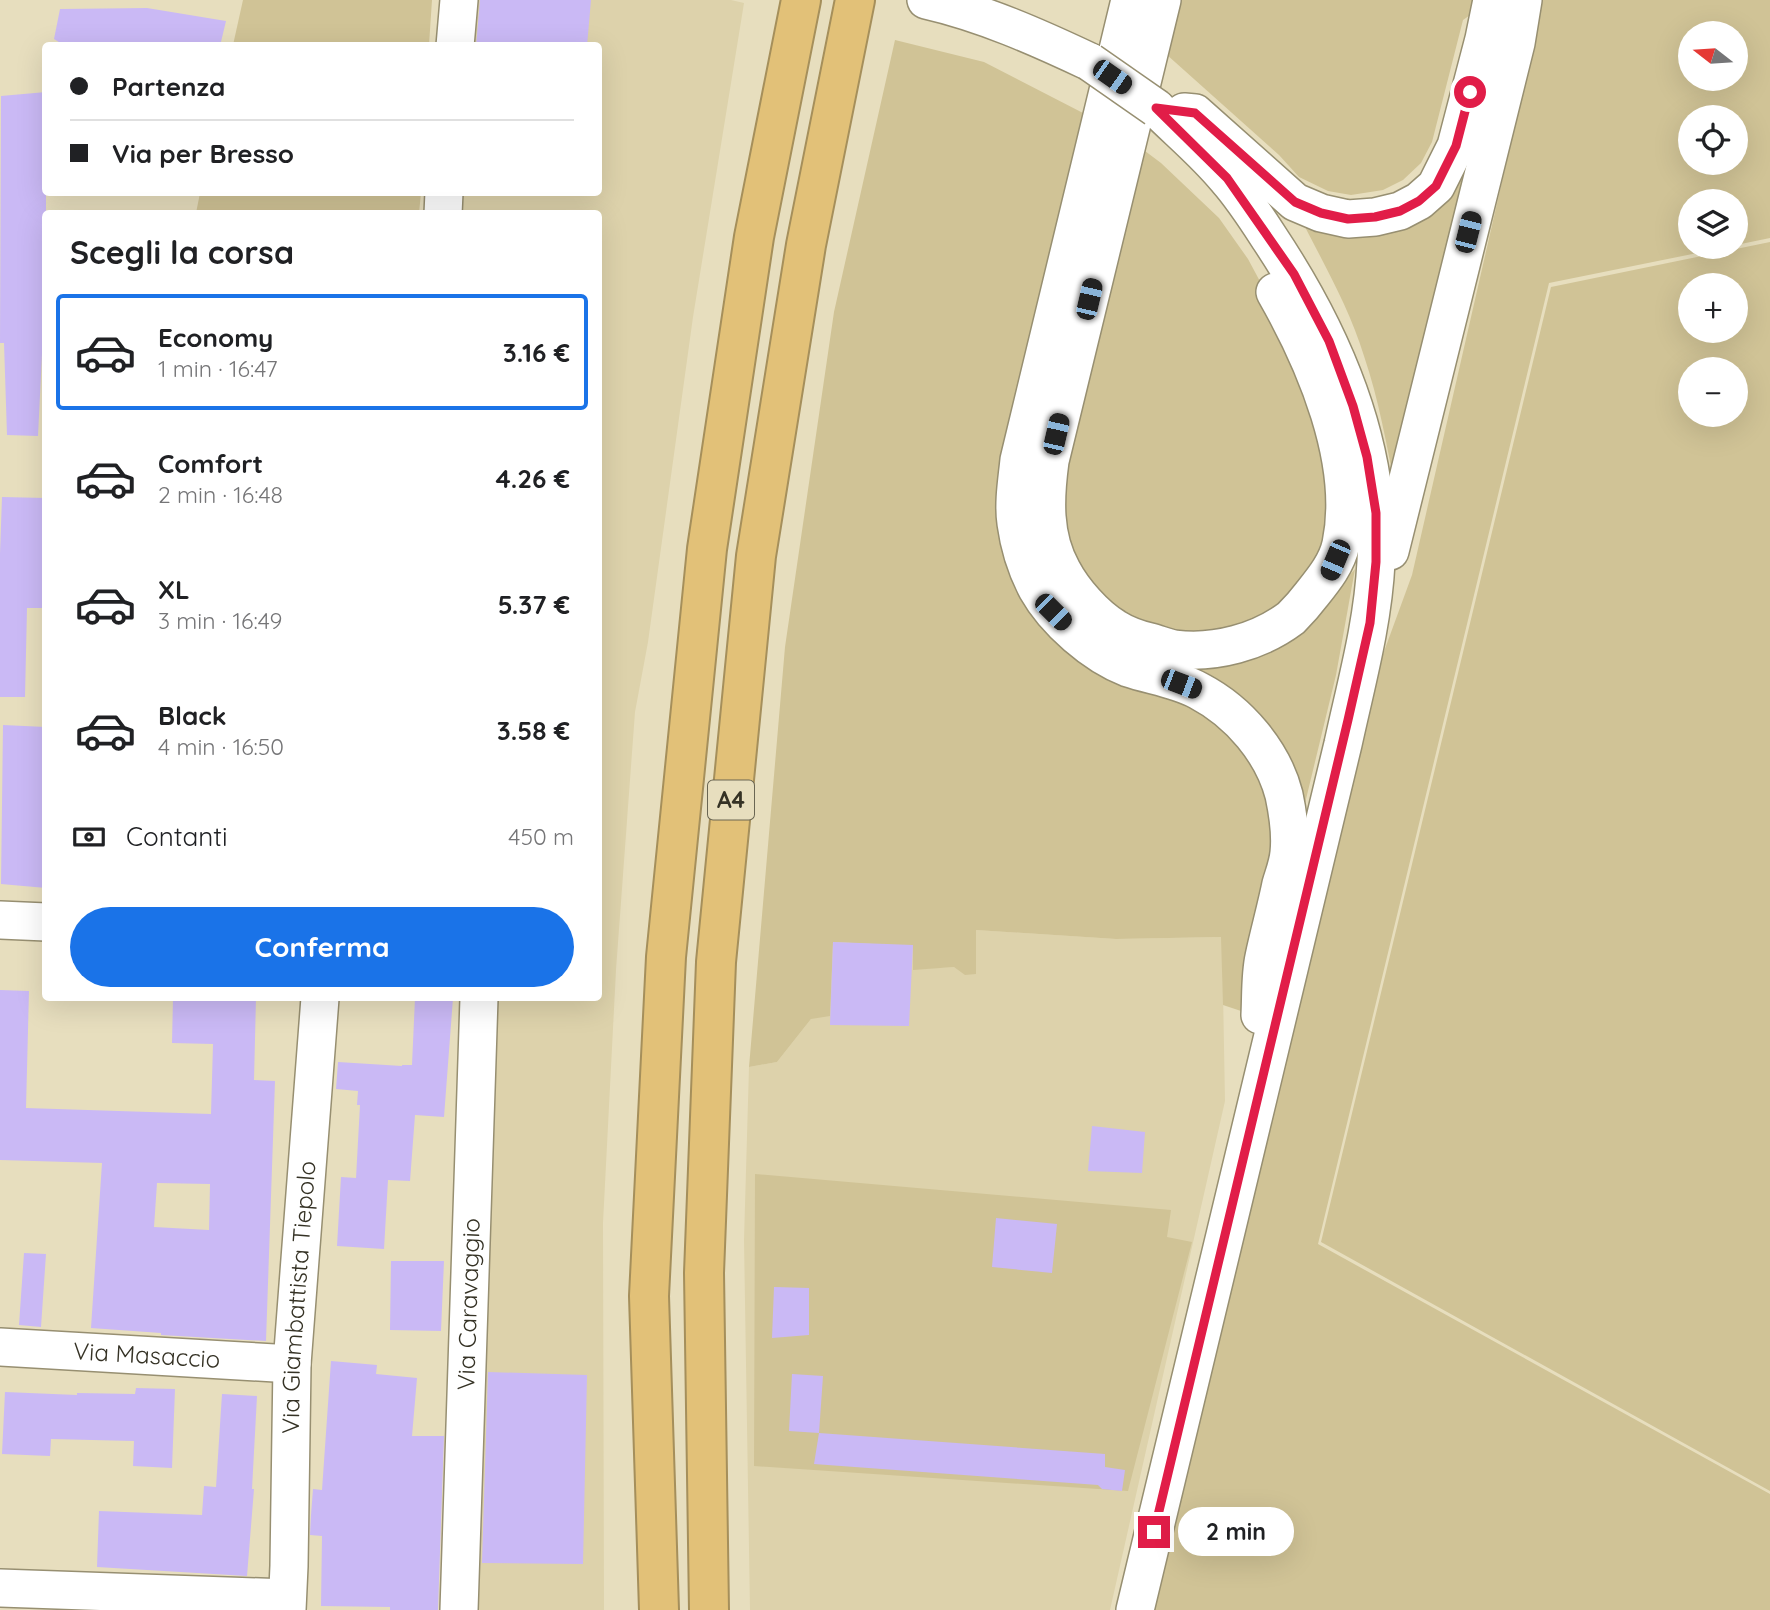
<!DOCTYPE html>
<html lang="it">
<meta charset="utf-8">
<style>
:root{--surface:#fff;--page:#f2f2f2;--text:#202124;--muted:#757577;--line:#e0e0e0;--accent:#1a73e8}
body{margin:0;font-family:Quicksand,sans-serif;background:var(--page);color:var(--text);height:100vh;display:flex;flex-direction:column;font-size:26px;white-space:nowrap}
*{box-sizing:border-box;margin:0}
p{font-size:23px;color:var(--muted)}
.icon{flex:none;width:38px;height:38px;fill:none;stroke:currentColor;stroke-width:2;stroke-linecap:round;stroke-linejoin:round}
.map{position:relative;flex:1;overflow:hidden}
.sheet{position:absolute;left:42px;top:210px;width:560px;height:791px;display:flex;flex-direction:column;background:var(--surface);border-radius:7px;box-shadow:0 7px 28px #0002}
.sheet>*{flex:none}
.top-card{position:absolute;left:42px;top:42px;width:560px;height:154px;border-radius:7px;box-shadow:0 7px 28px #0002;display:grid;align-content:center;height:154px;padding:0 28px;background:var(--surface)}
.needle{width:46px;rotate:287deg}
.fabs{position:absolute;left:1678px;top:21px;display:grid;gap:14px}
.fabs a{display:grid;place-items:center;width:70px;height:70px;border-radius:50%;background:var(--surface);box-shadow:0 7px 28px #0002;font-size:35px}
.end{position:absolute;width:32px;height:32px;margin:-16px;border:9px solid #e11d48;background:#fff;box-shadow:0 0 0 4px #fff}
.from{border-radius:50%}
.bubble{position:absolute;height:49px;border-radius:24px;background:var(--surface);box-shadow:0 7px 28px #0002;font-size:23px;font-weight:700;line-height:49px;text-align:center}
.car{position:absolute;width:21px;height:42px;margin:-21px -10px;border-radius:9px;box-shadow:0 0 5px 2px #0007;background:linear-gradient(#222 24%,#8ab4d8 0 40%,#222 0 76%,#8ab4d8 0 86%,#222 0)}
.top-card b{display:flex;align-items:center;gap:24px;height:66px;font-size:26px}
.top-card b+b{border-top:2px solid var(--line)}
.top-card i{width:18px;height:18px;background:var(--text)}
ul{padding:0;list-style:none}
li{display:flex;align-items:center;gap:21px;height:116px;margin:0 14px 10px;padding:0 14px;border:4px solid transparent;border-radius:7px}
li div{flex:1}
li b{display:block;font-size:26px}
li em{font-style:normal;font-weight:700}
li.on{border-color:var(--accent)}
li>.icon{width:63px;height:63px;stroke-width:1.5}
h2{padding:0 28px;font-size:32px;line-height:84px}
.pay{display:flex;align-items:center;gap:18px;height:77px;padding:0 28px;font-size:26px}
.pay p{margin-inline-start:auto}
.button{display:flex;gap:14px;margin-top:auto;padding:14px 28px}
.button a{flex:1;height:80px;border-radius:42px;background:var(--accent);color:#fff;font-size:28px;font-weight:700;line-height:80px;text-align:center}
.map>svg:first-child{display:block}
.built{fill:#ddd2ab}
.green{fill:#d0c396;fill-rule:evenodd}
.building{fill:#cab9f5;fill-rule:evenodd}
.lines{fill:none;stroke-linecap:round;stroke-linejoin:round}
.minor-casing{stroke:#978f71;stroke-width:40}
.highway-casing{stroke:#a58f5b;stroke-width:42}
.minor{stroke:#fff;stroke-width:37}
.highway{stroke:#e2c178;stroke-width:38}
.minor-bridge-casing{stroke:#978f71;stroke-width:40;stroke-linecap:butt}
.minor-bridge{stroke:#fff;stroke-width:37}
.route{stroke:#e11d48;stroke-width:9}
.labels{text-anchor:middle;stroke-width:5;stroke-linejoin:round;paint-order:stroke}
.shield{fill:#e7debe;stroke:#6a6653;stroke-width:2}
.shield-label{font-size:23px;font-weight:bold;fill:#353225}
.street-label{font-size:24px;fill:#353225;stroke:#e7debe}
</style>
<div class="map">
<svg width="1770" height="1610" viewBox="0 0 1770 1610">
<rect width="100%" height="100%" fill="#e7debe"/>
<path class="built" d="M 477,0 L 731,0 L 744,3 L 693,317 L 648,642 L 635,712 L 616,970 L 603,1223 L 604,1610 L 470,1610 L 495,998 L 598,998 L 598,214 L 462,214 L 461,209 L 463,193 L 598,192 L 598,46 L 474,45 Z
M 976,930 L 1116,939 L 1222,937 L 1225,1101 L 1110,1610 L 750,1610 L 744,1240 L 749,1067 L 777,1062 L 811,1019 L 833,942 L 913,945 L 913,969 L 954,967 L 976,974 Z"/>
<path class="green" d="M 243,0 L 432,0 L 429,45 L 233,45 Z
M 1173,0 L 1478,0 L 1476,11 L 1463,20 L 1432,142 L 1421,163 L 1403,180 L 1383,190 L 1351,195 L 1328,191 L 1299,177 L 1279,155 L 1166,54 Z
M 1541,0 L 1770,0 L 1770,238 L 1736,245 L 1736,201 L 1690,201 L 1690,247 L 1727,247 L 1549,283 L 1318,1244 L 1770,1494 L 1770,1610 L 1153,1610 L 1382,657 L 1412,575 L 1536,33 ZM 1690,33 L 1736,33 L 1736,79 L 1690,79 ZM 1690,117 L 1736,117 L 1736,163 L 1690,163 Z
M 895,40 L 984,62 L 1083,113 L 1077,152 L 1004,493 L 1208,710 L 1262,770 L 1277,858 L 1244,1012 L 1223,1005 L 1221,937 L 1116,939 L 976,930 L 976,974 L 965,975 L 954,967 L 913,970 L 913,946 L 833,942 L 830,1016 L 811,1019 L 777,1062 L 749,1067 L 785,647 L 834,312 Z
M 1479,135 L 1396,492 C 1387,447 1379,400 1364,356 C 1350,310 1326,268 1304,225 L 1354,238 L 1399,230 Z
M 1145,151 L 1161,163 L 1219,218 L 1248,259 L 1285,328 L 1332,455 L 1328,532 L 1313,574 L 1263,619 L 1192,638 L 1128,621 L 1081,577 L 1057,503 Z
M 200,193 L 200,192 L 421,193 L 419,213 L 196,213 Z
M 1770,242 L 1770,1491 L 1321,1242 L 1551,287 ZM 1690,285 L 1736,285 L 1736,331 L 1690,331 ZM 1690,369 L 1736,369 L 1736,415 L 1690,415 Z
M 1038,534 L 1158,658 L 1339,587 L 1355,569 L 1336,675 L 1300,824 L 1284,764 L 1079,624 Z
M 755,1174 L 1171,1210 L 1167,1237 L 1192,1242 L 1128,1491 L 754,1466 Z"/>
<path class="building" d="M 480,0 L 591,0 L 587,46 L 476,46 Z
M 147,8 L 226,21 L 220,46 L 65,46 L 54,39 L 60,9 Z
M 46,92 L 46,333 L 43,333 L 38,436 L 7,435 L 4,343 L 0,343 L 1,96 Z
M 2,497 L 46,498 L 46,565 L 43,564 L 42,608 L 27,608 L 25,697 L 0,697 L 0,554 Z
M 3,725 L 46,727 L 46,888 L 1,884 Z
M 833,942 L 913,945 L 909,1026 L 830,1025 Z
M 0,990 L 29,991 L 26,1108 L 211,1114 L 213,1044 L 172,1043 L 173,998 L 256,998 L 254,1080 L 275,1081 L 266,1341 L 161,1335 L 161,1333 L 91,1328 L 102,1163 L 0,1160 ZM 157,1183 L 210,1184 L 209,1230 L 154,1227 Z
M 415,998 L 453,998 L 444,1117 L 415,1115 L 410,1181 L 388,1180 L 384,1249 L 337,1246 L 341,1177 L 356,1178 L 360,1105 L 357,1105 L 358,1091 L 336,1089 L 338,1062 L 402,1066 L 402,1065 L 412,1065 Z
M 1092,1126 L 1145,1132 L 1142,1173 L 1088,1171 Z
M 996,1218 L 1057,1224 L 1052,1273 L 992,1267 Z
M 24,1253 L 46,1254 L 41,1327 L 19,1325 Z
M 391,1261 L 444,1261 L 441,1331 L 390,1330 Z
M 774,1287 L 809,1288 L 809,1335 L 772,1338 Z
M 331,1361 L 377,1365 L 376,1374 L 417,1378 L 412,1436 L 444,1436 L 438,1610 L 390,1610 L 390,1607 L 321,1606 L 322,1536 L 310,1535 L 311,1515 L 313,1489 L 322,1490 Z
M 488,1372 L 587,1375 L 583,1564 L 482,1563 Z
M 792,1374 L 823,1376 L 819,1433 L 789,1431 Z
M 136,1388 L 175,1389 L 172,1468 L 133,1466 L 134,1441 L 51,1439 L 50,1456 L 2,1454 L 5,1392 L 77,1395 L 77,1393 L 135,1394 Z
M 222,1394 L 257,1396 L 252,1489 L 254,1489 L 247,1576 L 97,1567 L 99,1511 L 202,1515 L 204,1486 L 216,1487 Z
M 819,1433 L 1105,1454 L 1105,1467 L 1125,1470 L 1122,1491 L 1102,1489 L 1098,1485 L 814,1464 Z"/>
<g class="lines">
<defs>
<g id="minor">
<path d="M 926,0 C 983,13 1037,37 1090,62"/>
<path d="M 1130,0 L 1019,460 C 1017,480 1013,503 1016,523 C 1019,545 1027,570 1037,589 C 1055,621 1094,655 1128,668 C 1152,676 1177,679 1199,691 C 1239,712 1273,752 1284,795 C 1288,814 1291,835 1289,853 C 1288,864 1284,874 1281,884 C 1276,909 1269,933 1264,957 C 1260,975 1261,996 1260,1015"/>
<path d="M 1162,0 L 1050,461 C 1045,498 1043,536 1062,570 C 1073,591 1095,616 1115,628 C 1126,635 1138,639 1150,642 C 1158,644 1167,648 1175,649 C 1215,654 1259,642 1291,618 C 1298,611 1306,602 1312,594 C 1324,579 1337,563 1341,544 C 1358,462 1315,362 1275,292"/>
<path d="M 455,46 L 459,0"/>
<path d="M 1184,112 L 1195,113 L 1295,202 L 1321,213 L 1348,219 L 1375,217 L 1400,211 L 1419,201 L 1436,186 L 1456,146 L 1484,39 L 1492,0"/>
<path d="M 443,214 L 444,192"/>
<path d="M 1390,551 L 1516,43 L 1523,0"/>
<path d="M 0,920 L 46,922"/>
<path id="s1" d="M 0,1347 L 292,1364"/>
<path d="M 0,1588 L 287,1598"/>
<path id="s2" d="M 287,1610 L 289,1566 L 292,1364 L 320,998"/>
<path id="s3" d="M 459,1610 L 479,998"/>
<path d="M 1135,1610 L 1343,744 C 1356,684 1373,624 1376,562 C 1382,446 1333,334 1270,239 C 1257,219 1243,197 1227,179 C 1206,153 1179,131 1156,108"/>
</g>
<path id="highway" d="M 659,1610 L 649,1296 L 666,957 L 707,549 L 754,237 L 801,0
M 709,1610 L 704,1273 L 716,962 L 756,556 L 806,245 L 855,0"/>
</defs>
<use href="#minor" class="minor-casing"/>
<use href="#highway" class="highway-casing"/>
<use href="#minor" class="minor"/>
<use href="#highway" class="highway"/>
<defs>
<path id="minor-bridge" d="M 1090,62 L 1156,108"/>
</defs>
<use href="#minor-bridge" class="minor-bridge-casing"/>
<use href="#minor-bridge" class="minor-bridge"/>
</g>
<g class="lines">
<path class="route" d="M 1154,1532 L 1348,720 L 1370,623 L 1376,562 L 1376,513 L 1367,457 L 1353,406 L 1329,341 L 1294,274 L 1227,178 L 1156,108 L 1195,113 L 1295,202 L 1321,213 L 1348,219 L 1375,217 L 1400,211 L 1419,201 L 1436,186 L 1456,146 L 1470,92"/>
</g>
<g class="labels">
<rect class="shield" x="708" y="780.5" width="46" height="39" rx="5"/>
<g class="shield-label">
<text x="731" y="808">A4</text>
</g>
<g class="street-label">
<text dy="8" stroke="none"><textPath href="#s2" startOffset="313">Via Giambattista Tiepolo</textPath></text>
<text dy="8" stroke="none"><textPath href="#s3" startOffset="306">Via Caravaggio</textPath></text>
<text dy="8" stroke="none"><textPath href="#s1" startOffset="147">Via Masaccio</textPath></text>
</g>
</g>
</svg>
<div class="fabs">
<a><svg class="needle" viewBox="-14 -14 28 28"><path d="M0-13l5 13h-10z" fill="#e53935"/><path d="M0 13l5-13h-10z" fill="#757577"/></svg></a>
<a><svg class="icon" aria-label="locate" viewBox="0 0 24 24"><circle cx="12" cy="12" r="6"/><path d="M12 2v4M12 18v4M2 12h4M18 12h4"/></svg></a>
<a><svg class="icon" aria-label="layers" viewBox="0 0 24 24"><path d="M12 4l9 5-9 5-9-5zM3 14l9 5 9-5"/></svg></a>
<a>+</a>
<a>−</a>
</div>
<i class="end from" style="left:1470px;top:92px"></i>
<i class="end" style="left:1154px;top:1532px"></i>
<div class="bubble" style="left:1178px;top:1507px;width:116px">2 min</div>
<i class="car" style="left:1112px;top:77px;rotate:125deg"></i>
<i class="car" style="left:1468px;top:232px;rotate:14deg"></i>
<i class="car" style="left:1089px;top:299px;rotate:13deg"></i>
<i class="car" style="left:1056px;top:434px;rotate:13deg"></i>
<i class="car" style="left:1335px;top:560px;rotate:203deg"></i>
<i class="car" style="left:1053px;top:612px;rotate:135deg"></i>
<i class="car" style="left:1181px;top:684px;rotate:111deg"></i>
<div class="top-card">
<b><i class="from"></i>Partenza</b>
<b><i></i>Via per Bresso</b>
</div>
<section class="sheet">
<h2>Scegli la corsa</h2>
<ul>
<li class="on"><svg class="icon" aria-label="car" viewBox="0 0 24 24"><path d="M5 17H2v-5l4-1 3-4h7l3 4 3 1v5h-3M9 17h6M6 11h13"/><circle cx="7" cy="17" r="2"/><circle cx="17" cy="17" r="2"/></svg><div><b>Economy</b><p>1 min · 16:47</p></div><em>3.16 €</em></li>
<li><svg class="icon" aria-label="car" viewBox="0 0 24 24"><path d="M5 17H2v-5l4-1 3-4h7l3 4 3 1v5h-3M9 17h6M6 11h13"/><circle cx="7" cy="17" r="2"/><circle cx="17" cy="17" r="2"/></svg><div><b>Comfort</b><p>2 min · 16:48</p></div><em>4.26 €</em></li>
<li><svg class="icon" aria-label="car" viewBox="0 0 24 24"><path d="M5 17H2v-5l4-1 3-4h7l3 4 3 1v5h-3M9 17h6M6 11h13"/><circle cx="7" cy="17" r="2"/><circle cx="17" cy="17" r="2"/></svg><div><b>XL</b><p>3 min · 16:49</p></div><em>5.37 €</em></li>
<li><svg class="icon" aria-label="car" viewBox="0 0 24 24"><path d="M5 17H2v-5l4-1 3-4h7l3 4 3 1v5h-3M9 17h6M6 11h13"/><circle cx="7" cy="17" r="2"/><circle cx="17" cy="17" r="2"/></svg><div><b>Black</b><p>4 min · 16:50</p></div><em>3.58 €</em></li>
</ul>
<div class="pay"><svg class="icon" aria-label="cash" viewBox="0 0 24 24"><path d="M3 7h18v10H3z"/><circle cx="12" cy="12" r="2"/></svg>Contanti<p>450 m</p></div>
<div class="button"><a>Conferma</a></div>
</section>
</div>
